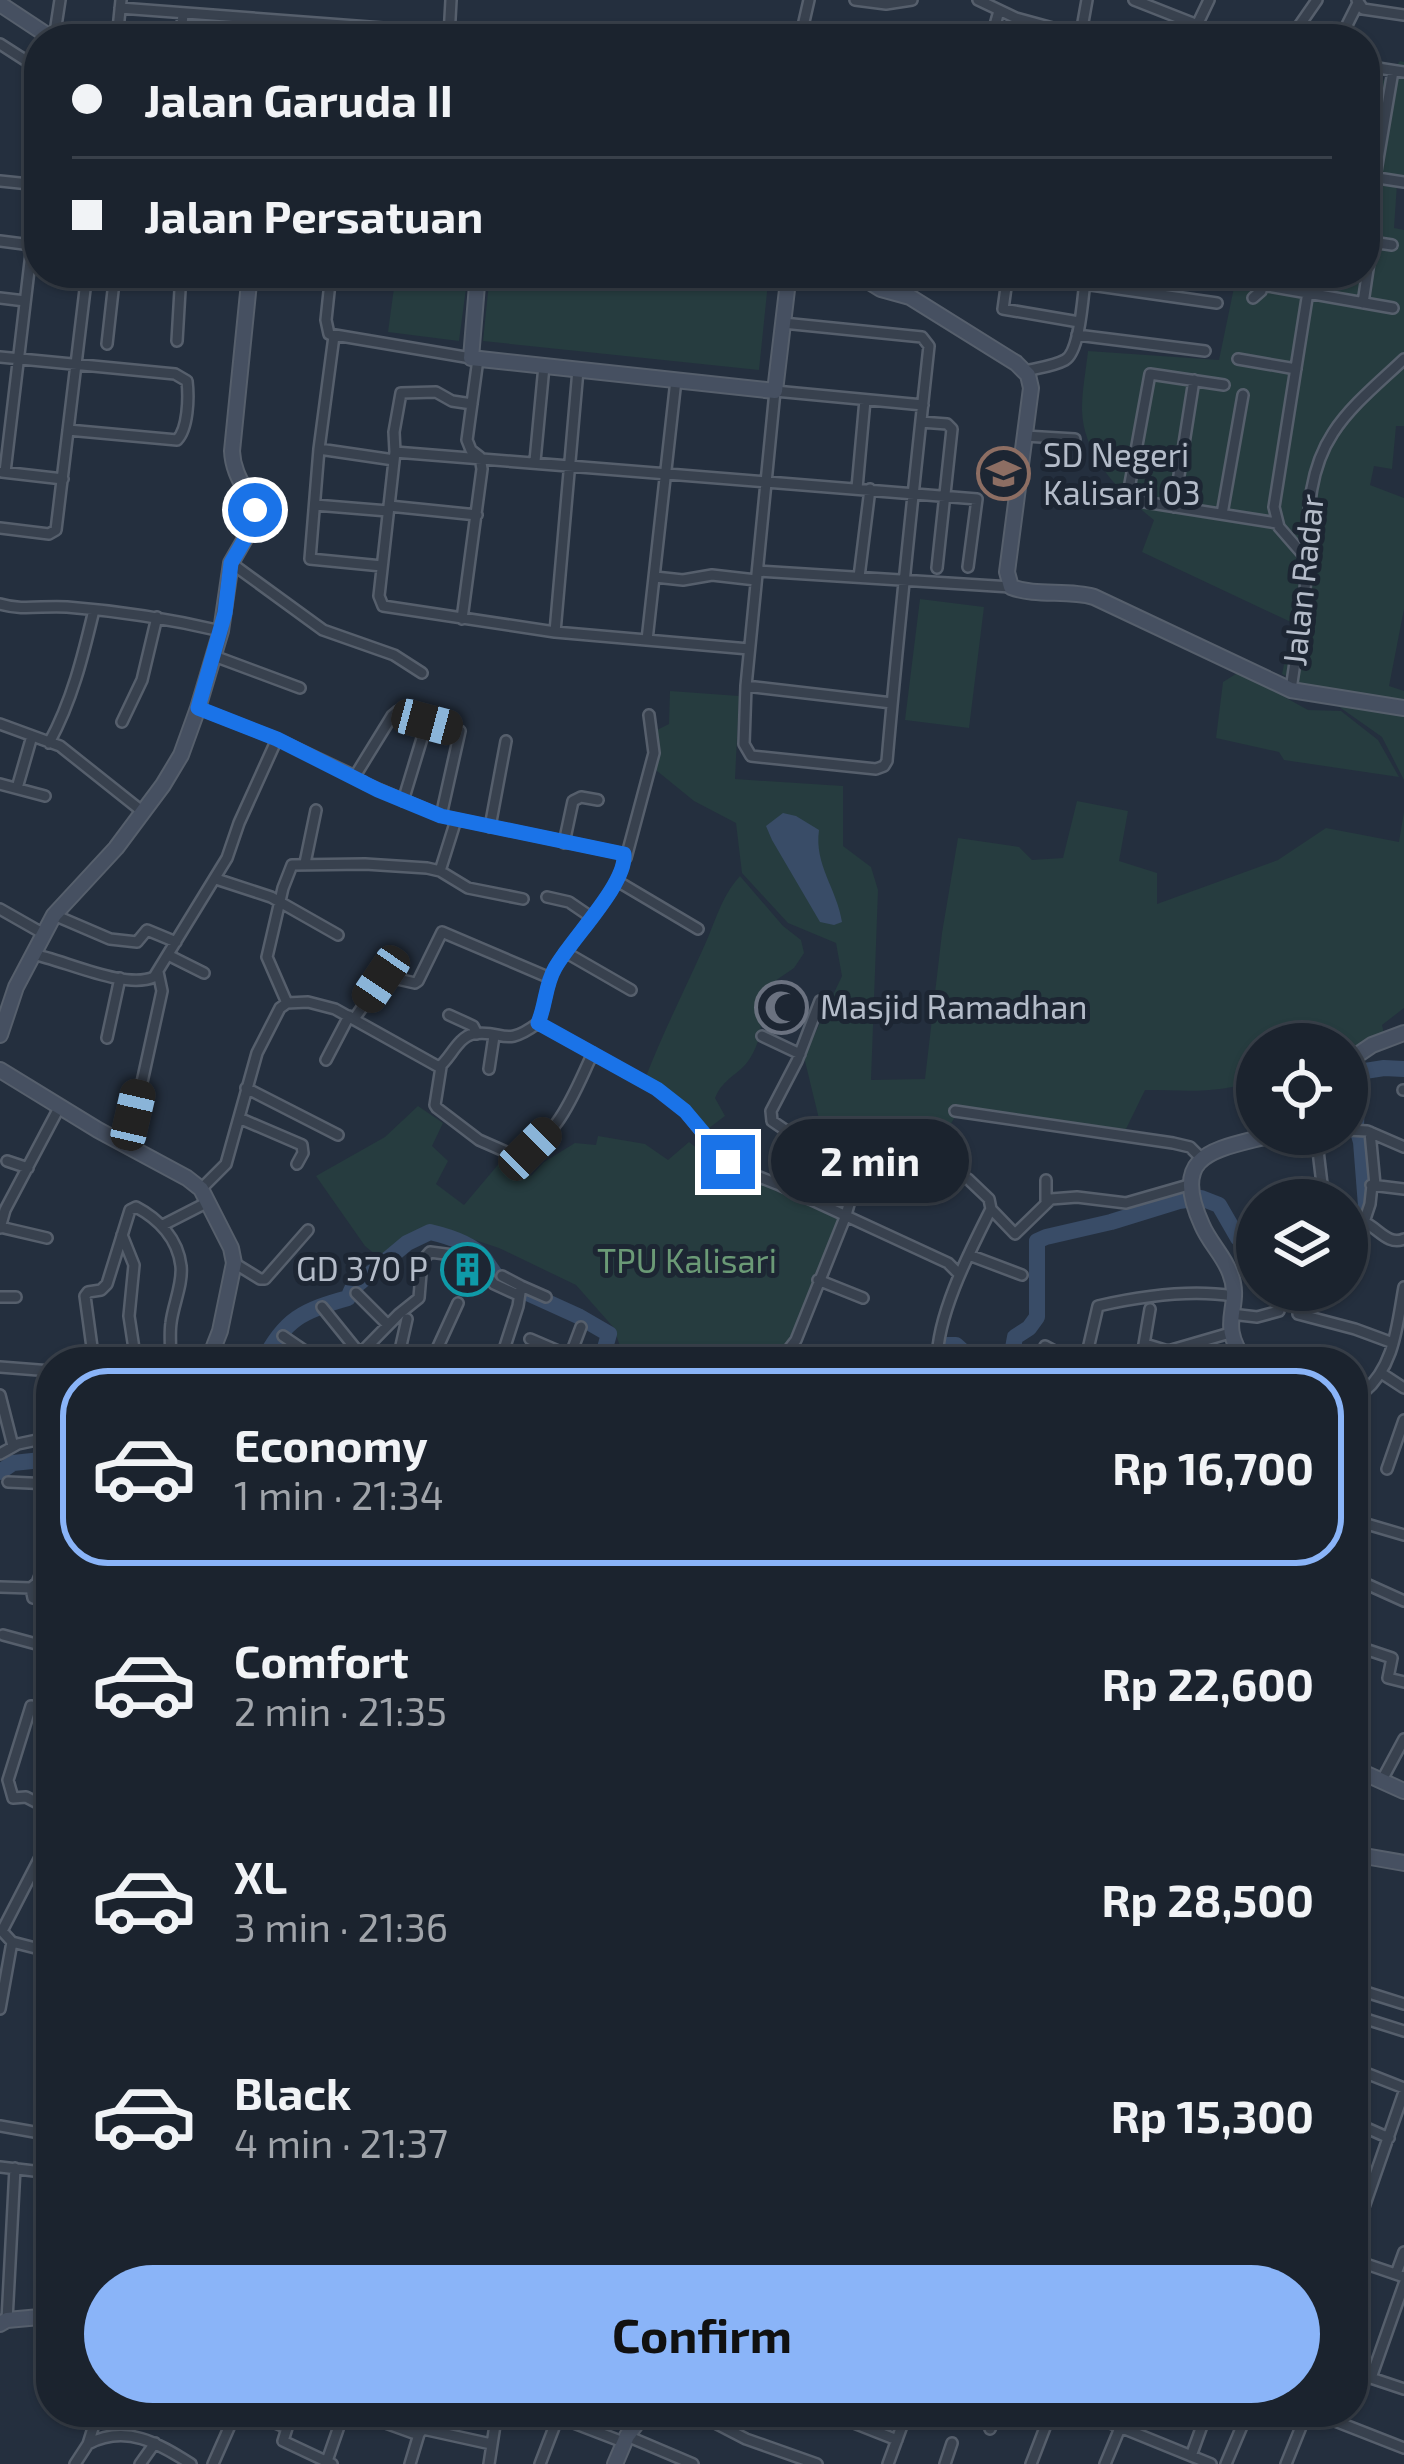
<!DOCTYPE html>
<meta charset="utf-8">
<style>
:root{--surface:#1b232e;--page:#242b36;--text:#f1f3f6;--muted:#a0a4aa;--line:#39404a;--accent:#8ab4f8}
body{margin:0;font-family:"Exo 2",sans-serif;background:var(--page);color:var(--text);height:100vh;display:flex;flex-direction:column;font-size:45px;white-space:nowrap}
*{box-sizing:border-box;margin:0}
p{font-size:39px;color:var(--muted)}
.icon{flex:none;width:66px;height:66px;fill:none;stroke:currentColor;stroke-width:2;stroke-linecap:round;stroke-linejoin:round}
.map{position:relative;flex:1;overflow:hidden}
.side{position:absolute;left:36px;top:1347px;width:1332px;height:1080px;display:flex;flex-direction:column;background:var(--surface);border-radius:48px;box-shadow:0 3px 9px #0004,0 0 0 3px var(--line)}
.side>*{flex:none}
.hud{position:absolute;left:24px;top:24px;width:1356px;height:264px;border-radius:48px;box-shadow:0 3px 9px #0004,0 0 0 3px var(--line);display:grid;align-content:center;height:264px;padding:0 48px;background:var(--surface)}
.controls{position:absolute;left:1236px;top:1023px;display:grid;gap:24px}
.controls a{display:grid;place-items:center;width:132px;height:132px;border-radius:50%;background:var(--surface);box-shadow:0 3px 9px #0004,0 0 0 3px var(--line);font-size:60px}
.end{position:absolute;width:54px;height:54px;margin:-27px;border:15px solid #1a73e8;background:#fff;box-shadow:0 0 0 6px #fff}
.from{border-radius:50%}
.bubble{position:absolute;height:84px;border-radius:42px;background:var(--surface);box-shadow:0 3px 9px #0004,0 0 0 3px var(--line);font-size:39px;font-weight:700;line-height:84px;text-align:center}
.car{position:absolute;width:36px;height:72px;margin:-36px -18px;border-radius:15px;box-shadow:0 0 9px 3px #0007;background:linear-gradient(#222 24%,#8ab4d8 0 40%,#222 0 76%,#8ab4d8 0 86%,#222 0)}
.hud b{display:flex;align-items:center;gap:42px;height:114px;font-size:45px}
.hud b+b{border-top:3px solid var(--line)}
.hud i{width:30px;height:30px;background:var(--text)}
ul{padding:21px 0 0;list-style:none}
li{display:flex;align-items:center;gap:36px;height:198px;margin:0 24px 18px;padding:0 24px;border:6px solid transparent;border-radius:48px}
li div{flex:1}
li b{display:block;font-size:45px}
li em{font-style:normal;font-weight:700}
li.current{border-color:var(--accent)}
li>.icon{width:108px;height:108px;stroke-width:1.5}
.button{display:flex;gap:24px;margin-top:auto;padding:24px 48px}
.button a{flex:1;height:138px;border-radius:72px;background:var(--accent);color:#111;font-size:48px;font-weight:700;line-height:138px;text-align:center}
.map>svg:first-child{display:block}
.green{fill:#263c3f}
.water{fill:#394c67}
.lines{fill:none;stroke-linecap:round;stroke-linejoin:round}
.river{stroke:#394c67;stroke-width:16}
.street-casing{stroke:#565f6c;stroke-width:14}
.secondary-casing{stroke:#565f6c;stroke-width:18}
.street{stroke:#38414e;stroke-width:9}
.secondary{stroke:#465061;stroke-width:14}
.route{stroke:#1a73e8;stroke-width:15}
.labels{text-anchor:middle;stroke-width:10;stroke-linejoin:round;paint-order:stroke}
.poi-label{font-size:33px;fill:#b4bcc9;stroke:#1d2633;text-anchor:start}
.street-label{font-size:33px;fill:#b4bcc9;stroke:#1d2633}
.park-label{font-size:33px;fill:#6b9a76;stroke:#1d2633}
</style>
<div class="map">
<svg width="1404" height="2464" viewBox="0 0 1404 2464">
<rect width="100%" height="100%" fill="#242f3e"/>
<path class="green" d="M 1400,61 L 1404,62 L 1404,181 L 1397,184 L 1394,228 L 1404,230 L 1404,426 L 1396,426 L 1392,469 L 1374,466 L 1370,485 L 1404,498 L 1404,609 L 1389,686 L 1404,691 L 1404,780 L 1382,737 L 1321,694 L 1282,674 L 1293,623 L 1142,552 L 1154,520 C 1120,493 1083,456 1082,410 C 1082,390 1086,370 1088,351 L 1219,360 L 1237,273 L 1365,273 L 1365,102 Z
M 396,273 L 468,273 L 459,341 L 388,332 Z
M 490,273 L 769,273 L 759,370 L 483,341 Z
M 920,599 L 984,607 L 969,728 L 905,720 Z
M 1239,672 L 1308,710 L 1341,711 L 1378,740 L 1399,777 L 1284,760 L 1279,752 L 1216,738 L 1223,682 Z
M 670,691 L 739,696 L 735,779 L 843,786 L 843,846 L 871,867 L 878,890 L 871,1080 L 925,1079 L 942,933 L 958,838 L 1019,847 L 1032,860 L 1063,858 L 1077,801 L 1128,811 L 1119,861 L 1157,873 L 1157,904 L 1278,860 L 1326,828 L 1399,842 L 1404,812 L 1404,1008 L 1382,1025 L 1385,1038 L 1347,1055 L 1347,1044 L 1257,1044 L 1257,1079 C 1222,1095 1183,1090 1145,1090 L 1126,1129 L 958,1112 L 933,1153 L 893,1145 L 859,1152 L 840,1142 L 820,1123 L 804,1057 L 842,976 L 836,943 L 788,923 L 742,873 L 736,823 L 694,801 L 646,762 L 649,734 L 669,724 Z
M 740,876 L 783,926 L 801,940 L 804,953 L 794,968 L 772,983 L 759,1011 C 765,1028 756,1055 742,1068 C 730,1079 722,1082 715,1098 L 725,1116 L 705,1131 L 645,1079 C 662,1035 683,993 702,951 C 715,924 720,898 740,876 Z
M 418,1106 L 443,1123 L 432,1146 L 448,1161 L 436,1184 L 464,1205 L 502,1160 L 531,1176 L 544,1162 L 575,1143 L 596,1145 L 598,1136 L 645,1144 L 668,1160 L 689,1142 L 718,1165 L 840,1220 L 787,1353 L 767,1360 L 748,1362 L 625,1362 L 614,1328 L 576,1285 L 499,1248 L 430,1225 L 382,1260 L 365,1246 L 316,1176 L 385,1137 Z"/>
<path class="water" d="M 783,813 L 796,816 L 819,830 C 814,865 837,889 842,922 L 834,925 L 820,922 L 772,840 L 766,826 Z"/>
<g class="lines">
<path class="river" d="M 1347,1278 L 1357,1256 L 1356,1234 L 1366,1206 L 1361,1142 L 1356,1125 L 1358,1083 L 1365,1071 L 1384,1068 L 1404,1069
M 263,1362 C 284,1319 304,1310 348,1298 L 352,1289 L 407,1243 L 430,1232 C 447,1236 472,1244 483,1257 C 490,1266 493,1273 501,1281 L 578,1316 L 609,1334 L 601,1362
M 927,1362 L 947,1345 L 956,1345 L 975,1362
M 1016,1362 L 1013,1348 L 1015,1337 L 1029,1328 L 1037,1317 L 1037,1241 L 1046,1237 L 1111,1222 L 1179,1201 L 1201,1198 L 1219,1205 L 1238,1238 L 1257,1253
M 0,1472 L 13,1463 L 51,1459"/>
<defs>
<path id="street" d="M 855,0 L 886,4 L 912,0
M 978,0 L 1016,18 L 1060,30 L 1078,39
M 1134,0 L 1195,24 L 1198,23 L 1209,0
M 1357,0 L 1363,9 L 1404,15
M 120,8 L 449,33
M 449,37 L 451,0
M 54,39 L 60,0
M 117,39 L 121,0
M 181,39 L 183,13
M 240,39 L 242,18
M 800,39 L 809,0
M 991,39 L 999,11
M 1080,39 L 1087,0
M 1290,39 L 1317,0
M 1340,39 L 1358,3
M 0,44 L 39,69
M 1365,66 L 1404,72
M 1365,112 L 1385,116
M 1376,171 L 1393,71
M 1365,176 L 1404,182
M 0,181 L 39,185
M 0,241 L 39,246
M 1365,241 L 1392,245
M 331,273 L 326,320 L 329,334 L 471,358
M 894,273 L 895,292
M 1008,273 L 1003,309 L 1079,322
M 1084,284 L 1217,303
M 1262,285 L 1393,308
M 0,298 L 25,301
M 1253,298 L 1261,291 L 1264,273
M 1363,303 L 1372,242
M 783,323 L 922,337 L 929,346 C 914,484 899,622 887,761 L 884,766 L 876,769 L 751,756 L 744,744 L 746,686 L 775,391 L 923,405
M 1077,335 L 1205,351
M 334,336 L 319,449 L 310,559 L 382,566
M 177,341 L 181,273
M 107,344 L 115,273
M 0,357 L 175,374 L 187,381 C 189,398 188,429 177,440 L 68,430
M 1238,359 L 1296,369
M 1026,371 C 1038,368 1054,366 1065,360 C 1081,351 1083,291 1086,273
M 921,422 L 947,424 L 952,429 L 937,568
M 1025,436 L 1075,439
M 319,449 L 394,460
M 395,452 L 394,432 L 401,393 L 436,392 L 452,401 L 472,404
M 535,461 L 544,366
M 2,472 L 63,479
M 5,472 L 32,245
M 857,488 L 865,400
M 1081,492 L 1277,523
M 1127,500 L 1150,374 L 1224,385
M 315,505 L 388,511
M 389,506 L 477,515
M 1174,507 L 1194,380
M 1222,514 L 1243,395
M 0,528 L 49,534 L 56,530 L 87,273
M 1306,558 L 1279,527 L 1274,507 L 1311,273
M 231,563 L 323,630 L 394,655 L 422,673
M 758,571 L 1011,587
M 655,577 L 683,580 L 712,575 L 756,580
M 859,577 L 870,489
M 0,604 C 23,611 44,605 67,607 C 119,611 170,619 221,631
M 462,619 L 482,469 L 480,457 L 471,450 L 467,440 L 478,359
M 555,632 L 578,370
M 647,640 L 676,380
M 749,649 L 555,632 L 383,606 L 379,596 L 395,452 L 977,499 L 968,567
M 214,656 L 300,688
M 746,686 L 892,703
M 1291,690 C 1296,653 1303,616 1306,578 C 1309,529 1304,477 1333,433 C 1351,405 1380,382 1404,359
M 198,708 L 277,739 L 355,776 L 366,784 L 441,816 L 624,854 C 627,884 571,939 555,968 C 545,985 546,1005 538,1023
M 122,722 L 142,680 L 157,617
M 0,724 L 60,746 L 143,812
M 49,743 C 72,701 83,656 94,610
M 355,776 L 392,716 L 398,711 L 460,731 L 441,816
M 0,784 L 45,796
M 17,788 L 32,736
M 403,801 L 427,722
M 490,827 L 506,741
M 564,843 L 573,801 L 581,797 L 598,800
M 626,858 L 654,753 L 649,715
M 305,863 L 316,810
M 440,871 L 456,820
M 216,879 L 271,897 L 338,935
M 617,881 L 698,929
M 547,897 L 569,902 L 591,917
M 0,909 L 44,934
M 54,915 L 110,939 L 137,942 L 147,930 L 176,942
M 565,952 L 631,990
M 32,954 C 64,960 125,990 154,977 L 227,858 L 239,823 L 277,739
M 168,955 L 204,973
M 820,1001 L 797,1061 L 771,1111 L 772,1121 L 841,1168 L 858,1172 L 886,1167 L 968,1179 L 989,1199 L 991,1209 C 970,1251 937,1314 937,1362
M 287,1003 L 267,957 L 283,888 L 292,865 L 365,864 L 427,868 L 440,871 L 468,888 L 523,899
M 449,1015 L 473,1026 L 477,1034
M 354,1019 L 384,976 L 415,983 L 418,981 L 442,932 L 550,978
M 538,1023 L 657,1089 L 685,1111 L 716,1150 L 734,1167 L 777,1184 L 948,1263 L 958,1273
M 762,1036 L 800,1054
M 107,1038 L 120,978
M 326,1060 L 349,1016
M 441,1067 L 435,1105 L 437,1108 L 479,1140 L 513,1155 C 558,1143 575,1090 593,1053
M 489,1069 L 494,1036
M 246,1088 L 338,1135
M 1403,1090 L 1404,1090
M 955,1111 L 1173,1143 L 1190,1147 L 1202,1159
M 239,1118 L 302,1145 L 303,1153 L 297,1164
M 1347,1130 L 1367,1131 L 1404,1147
M 1370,1132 L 1375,1185
M 1316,1134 L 1322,1184
M 128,1146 L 162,991 L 158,972
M 7,1161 L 28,1168
M 1371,1185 L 1404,1189
M 1372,1185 L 1370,1204 L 1364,1222 C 1378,1228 1388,1246 1404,1239
M 201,1189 L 226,1164 L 257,1053 L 280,1008 L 287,1003 L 308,1002 L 335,1009 L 439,1067 C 450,1059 458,1037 473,1034 C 504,1029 503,1049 538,1023
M 1046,1201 L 1046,1180
M 991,1209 L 1015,1234 L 1051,1199 L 1077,1197 L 1126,1203 L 1192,1184
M 163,1225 L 208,1202
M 0,1227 L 47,1238
M 0,1228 L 5,1210 L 60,1106
M 122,1235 L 134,1265 L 129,1316 L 136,1362
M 969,1255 L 1022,1275
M 234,1263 L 260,1279 L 265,1279 L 308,1230
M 818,1280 L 863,1298
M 521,1286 L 546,1297
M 356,1293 L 388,1325
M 0,1297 L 16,1297
M 322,1307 L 360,1354
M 1231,1314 L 1257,1317 L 1279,1311
M 1298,1314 L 1355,1329 L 1393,1343
M 407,1319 L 400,1350 L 401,1354 L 431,1362
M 283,1336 L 321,1362
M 530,1339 L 572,1357
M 1145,1344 L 1168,1351 L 1230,1333
M 1045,1346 L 1075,1362
M 1168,1351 L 1187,1362
M 570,1356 L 581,1327
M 94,1362 L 85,1296 L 88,1292 L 101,1290 L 107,1284 L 130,1210 L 136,1207 C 159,1219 178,1239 181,1266 C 183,1284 173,1305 171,1323 C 169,1336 172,1349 169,1361 L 162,1362
M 352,1362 L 399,1314 L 419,1298 L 422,1261 L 430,1252 L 468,1257 L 478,1264 L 494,1284 L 518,1295
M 431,1362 L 458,1303
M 500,1362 L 518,1306 L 521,1286 L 502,1276
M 779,1362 L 796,1340 L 846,1215 L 858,1172
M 1085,1362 L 1098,1306 C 1142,1296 1189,1289 1233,1296
M 1141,1362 L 1150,1309
M 0,1367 L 51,1371
M 1381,1373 L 1404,1388
M 1353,1391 L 1363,1393 C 1395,1366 1397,1325 1404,1287
M 0,1395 L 13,1446
M 0,1454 L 18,1444 L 51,1437
M 1387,1469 L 1404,1420
M 8,1482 L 51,1484
M 1353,1520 L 1404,1535
M 1353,1578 L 1404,1601
M 0,1587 L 31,1588 L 37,1583 L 51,1547
M 31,1588 L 33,1598 L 51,1602
M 3,1635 L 51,1648
M 1353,1645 L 1392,1658 L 1388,1678 L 1404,1682
M 51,1709 L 31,1706 L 8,1780 L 13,1798 L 26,1797 L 51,1810
M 1382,1780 L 1404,1739
M 1353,1876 L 1358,1855
M 12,1942 L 2,1931 L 51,1836
M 12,1942 L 51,1952
M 1353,1964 L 1353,1972
M 1353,1988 L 1404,2004
M 0,2009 L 12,1942
M 1353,2015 L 1404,2031
M 1353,2068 L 1404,2088
M 1353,2122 L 1389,2138
M 0,2126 L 51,2135
M 0,2167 L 51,2173
M 40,2171 L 45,2134
M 1353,2239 L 1404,2092
M 1396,2274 L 1404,2252
M 1353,2289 L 1363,2263 L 1404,2277
M 7,2320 L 15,2168
M 1353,2372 L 1371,2378 L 1404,2284
M 1371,2378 L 1404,2389
M 213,2412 L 233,2419
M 250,2412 L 287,2428 L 283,2441 L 332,2464
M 355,2412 L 413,2433 L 419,2434 L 423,2429
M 429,2412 L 423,2429 L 491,2444
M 694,2412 L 746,2439 L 817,2464
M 826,2412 L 897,2440
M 882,2412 L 895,2416 L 903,2423 L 888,2464
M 1083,2412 L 1211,2464
M 1312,2412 L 1404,2448
M 552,2413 L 552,2412
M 990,2429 L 998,2412
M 627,2436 L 693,2464
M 88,2444 C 126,2424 158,2443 191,2464
M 1191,2456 L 1207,2412
M 327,2461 L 344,2412
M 75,2464 L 88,2444 L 98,2412
M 140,2464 L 155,2443
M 213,2464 L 236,2412
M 410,2464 L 419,2434
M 489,2464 L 497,2412
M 540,2464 L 558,2417 L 623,2442
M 945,2464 L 952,2443
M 1031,2464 L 1051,2412
M 1105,2464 L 1120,2428
M 1226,2464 L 1248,2412
M 1286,2464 L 1307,2412"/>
<path id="secondary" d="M 0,4 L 53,39
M 478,273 L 471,358 L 775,391 L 789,273
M 855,273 L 881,289 L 910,297 L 1016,363 L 1028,375 L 1031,388 L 1007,572 L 1011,587 C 1037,597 1067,589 1094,597 L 1291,690 L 1404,708
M 0,1035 L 16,987 L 54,915 L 116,848 L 163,785 L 181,755 L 198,708 L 221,631 L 231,563 L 257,518 C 251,494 233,478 232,451 L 250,273
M 1347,1062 L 1372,1045 L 1404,1033
M 0,1070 L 98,1130 L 187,1178 L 201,1189 L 231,1248 L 234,1263 L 220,1331 L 208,1362
M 1246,1362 C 1215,1321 1244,1308 1230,1273 C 1224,1256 1209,1242 1202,1225 C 1168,1150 1218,1150 1275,1134
M 1353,1768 L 1404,1791
M 1353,1854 L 1404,1863
M 0,2324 L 7,2320 L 51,2316
M 615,2464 L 627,2436 L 645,2412"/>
</defs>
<use href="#street" class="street-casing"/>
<use href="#secondary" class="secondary-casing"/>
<use href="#street" class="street"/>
<use href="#secondary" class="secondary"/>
</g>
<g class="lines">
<path class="route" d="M 255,510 L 256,520 L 231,563 L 225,613 L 198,708 L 277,739 L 378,790 L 441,816 L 624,854 C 627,884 571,939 555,968 C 545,985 546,1005 538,1023 L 657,1089 L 685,1111 L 728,1162"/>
</g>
<defs>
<symbol id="school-ring" viewBox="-11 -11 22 22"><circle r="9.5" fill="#1d2633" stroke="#8d6e63" stroke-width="1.5"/><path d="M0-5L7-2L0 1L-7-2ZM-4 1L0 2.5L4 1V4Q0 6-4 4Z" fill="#8d6e63"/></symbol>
<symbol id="mosque-ring" viewBox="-11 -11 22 22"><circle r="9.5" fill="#1d2633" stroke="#6b7280" stroke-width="1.5"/><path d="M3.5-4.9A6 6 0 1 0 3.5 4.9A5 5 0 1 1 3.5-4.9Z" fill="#6b7280"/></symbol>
<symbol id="building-ring" viewBox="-11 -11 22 22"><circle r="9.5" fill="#1d2633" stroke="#0f9aa8" stroke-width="1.5"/><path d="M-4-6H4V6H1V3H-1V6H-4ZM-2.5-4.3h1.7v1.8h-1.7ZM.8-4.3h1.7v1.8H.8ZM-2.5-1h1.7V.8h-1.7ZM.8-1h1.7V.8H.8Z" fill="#0f9aa8"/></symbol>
</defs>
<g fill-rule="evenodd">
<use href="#school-ring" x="974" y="444" width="59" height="59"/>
<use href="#mosque-ring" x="752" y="978" width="59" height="59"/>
<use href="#building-ring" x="438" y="1240" width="59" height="59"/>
</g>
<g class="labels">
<g class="poi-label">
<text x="1043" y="467">SD Negeri<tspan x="1043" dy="38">Kalisari 03</tspan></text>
<text x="820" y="1019">Masjid Ramadhan</text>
<text x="428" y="1281" text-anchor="end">GD 370 P</text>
</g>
<g class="street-label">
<text transform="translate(1303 580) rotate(-84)" y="12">Jalan Radar</text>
</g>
<g class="park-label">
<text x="687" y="1273">TPU Kalisari</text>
</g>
</g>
</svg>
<div class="controls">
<a><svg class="icon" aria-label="locate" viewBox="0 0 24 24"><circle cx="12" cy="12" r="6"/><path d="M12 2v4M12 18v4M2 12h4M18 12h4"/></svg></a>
<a><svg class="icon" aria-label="layers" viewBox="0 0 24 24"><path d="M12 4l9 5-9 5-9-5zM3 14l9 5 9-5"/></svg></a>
</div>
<i class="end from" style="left:255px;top:510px"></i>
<i class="end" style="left:728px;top:1162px"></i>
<div class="bubble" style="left:771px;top:1119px;width:198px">2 min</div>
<i class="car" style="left:427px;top:722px;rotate:105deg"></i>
<i class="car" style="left:381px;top:979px;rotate:214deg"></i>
<i class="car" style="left:133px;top:1115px;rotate:13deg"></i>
<i class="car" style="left:530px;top:1149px;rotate:45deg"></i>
<div class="hud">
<b><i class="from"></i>Jalan Garuda II</b>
<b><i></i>Jalan Persatuan</b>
</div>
<section class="side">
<ul>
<li class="current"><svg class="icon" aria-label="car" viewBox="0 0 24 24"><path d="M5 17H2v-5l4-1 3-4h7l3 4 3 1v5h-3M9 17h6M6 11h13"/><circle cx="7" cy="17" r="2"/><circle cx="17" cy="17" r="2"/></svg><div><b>Economy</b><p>1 min · 21:34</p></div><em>Rp 16,700</em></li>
<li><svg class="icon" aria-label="car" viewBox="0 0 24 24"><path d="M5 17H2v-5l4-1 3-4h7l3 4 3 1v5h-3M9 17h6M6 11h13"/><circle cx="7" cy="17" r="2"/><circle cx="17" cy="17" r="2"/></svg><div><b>Comfort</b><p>2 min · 21:35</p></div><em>Rp 22,600</em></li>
<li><svg class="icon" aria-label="car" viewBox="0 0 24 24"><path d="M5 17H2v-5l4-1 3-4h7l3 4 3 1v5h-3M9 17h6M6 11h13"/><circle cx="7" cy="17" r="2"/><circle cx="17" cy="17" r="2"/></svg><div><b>XL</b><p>3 min · 21:36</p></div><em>Rp 28,500</em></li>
<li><svg class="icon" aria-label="car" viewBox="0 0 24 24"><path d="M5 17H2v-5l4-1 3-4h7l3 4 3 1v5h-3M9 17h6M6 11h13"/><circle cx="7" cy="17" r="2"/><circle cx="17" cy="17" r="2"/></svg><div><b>Black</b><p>4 min · 21:37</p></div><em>Rp 15,300</em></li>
</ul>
<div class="button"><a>Confirm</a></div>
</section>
</div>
